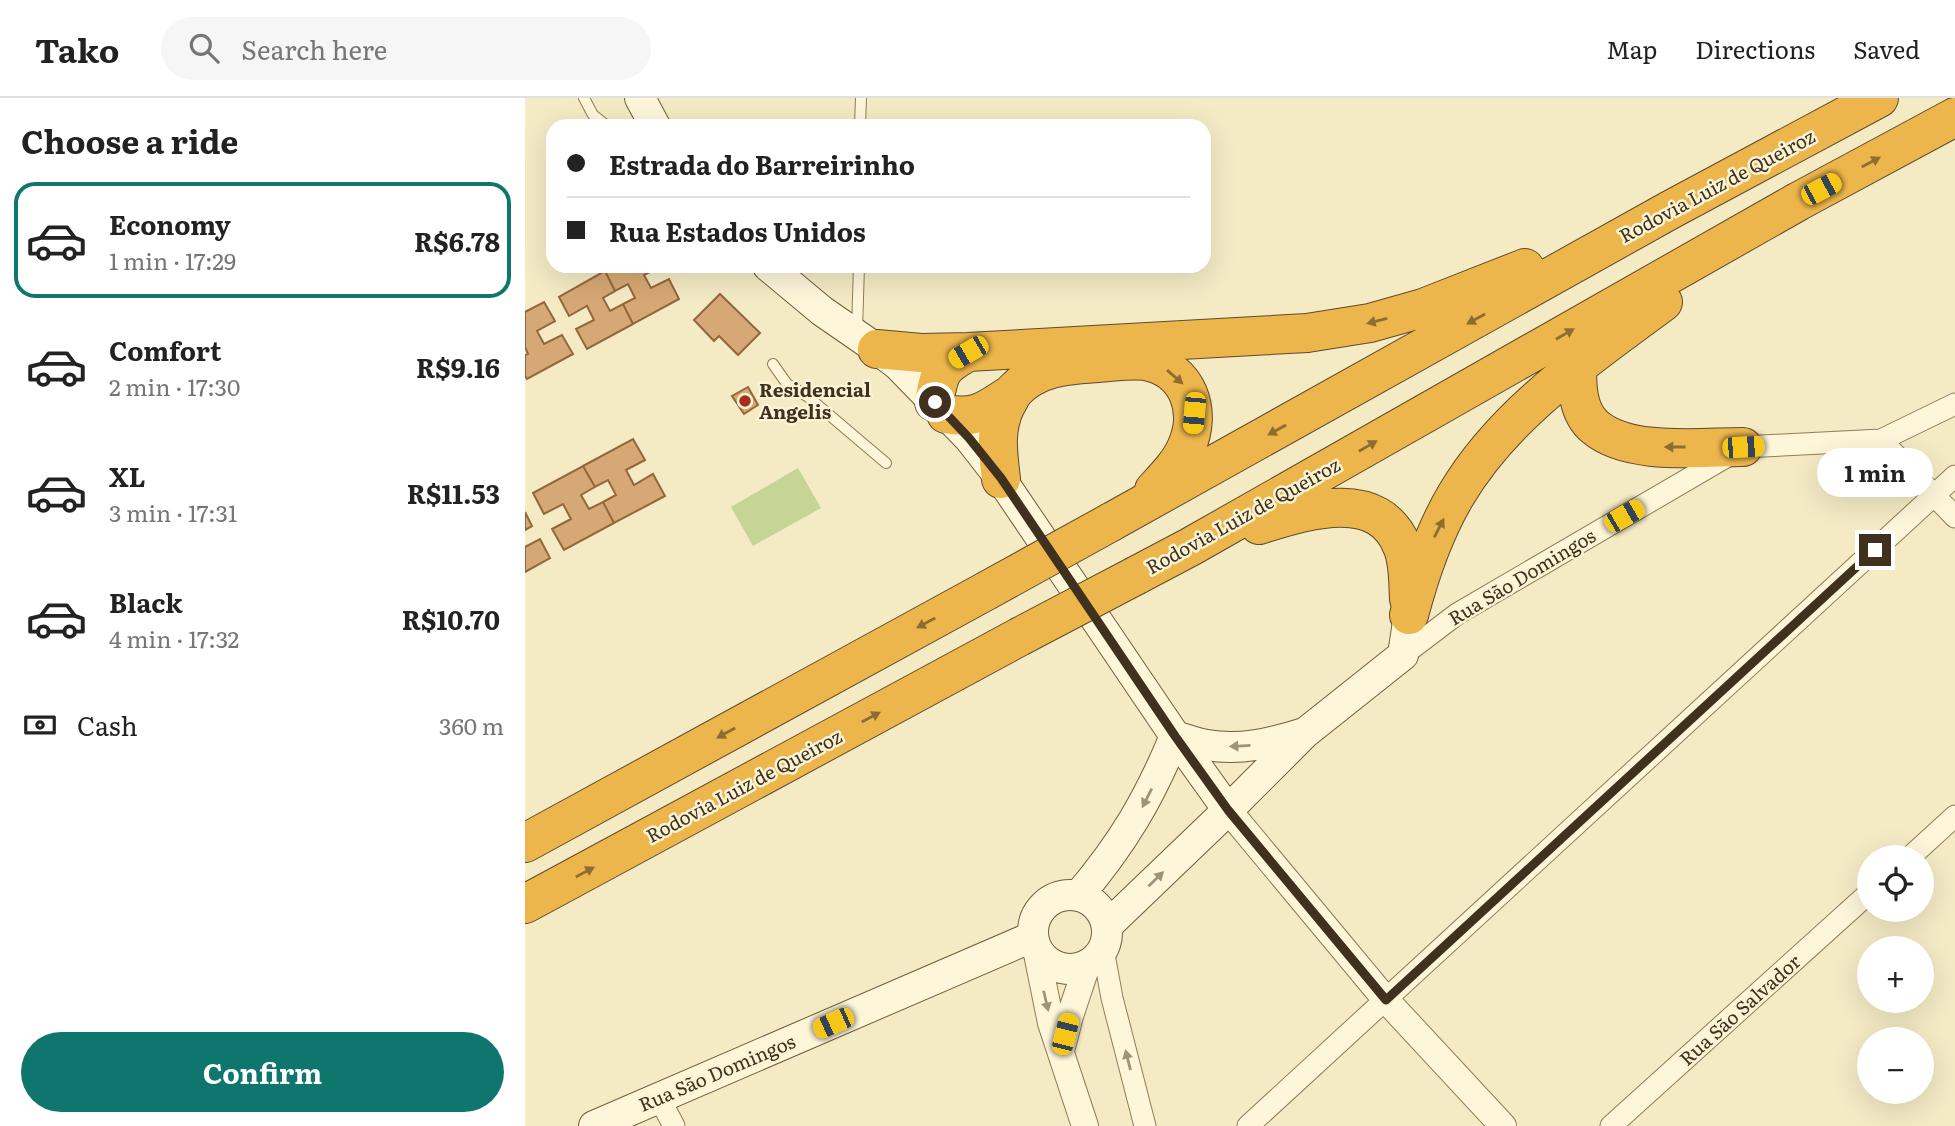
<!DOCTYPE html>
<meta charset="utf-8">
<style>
:root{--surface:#fff;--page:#f6f6f6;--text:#222;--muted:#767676;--line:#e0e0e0;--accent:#0f766e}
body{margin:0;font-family:Literata,serif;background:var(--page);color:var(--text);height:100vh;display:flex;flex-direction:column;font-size:26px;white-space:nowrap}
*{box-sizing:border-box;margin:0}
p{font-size:23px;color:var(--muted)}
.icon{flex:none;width:38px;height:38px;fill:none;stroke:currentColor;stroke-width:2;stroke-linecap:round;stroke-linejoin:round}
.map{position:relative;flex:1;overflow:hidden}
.drawer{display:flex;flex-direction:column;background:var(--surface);width:525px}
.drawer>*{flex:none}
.banner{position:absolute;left:21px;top:21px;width:665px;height:154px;border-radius:21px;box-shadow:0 7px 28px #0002;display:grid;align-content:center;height:154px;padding:0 21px;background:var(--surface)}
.fabs{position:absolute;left:1332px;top:747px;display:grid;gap:14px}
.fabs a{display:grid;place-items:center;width:77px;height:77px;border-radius:50%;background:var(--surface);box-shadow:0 7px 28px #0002;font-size:35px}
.end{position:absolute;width:32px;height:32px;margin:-16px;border:9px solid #3f311d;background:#fff;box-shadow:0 0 0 4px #fff}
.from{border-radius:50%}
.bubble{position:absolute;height:49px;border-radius:24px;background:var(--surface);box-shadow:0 7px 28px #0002;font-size:23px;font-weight:700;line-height:49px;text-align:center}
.car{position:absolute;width:21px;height:42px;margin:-21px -10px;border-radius:9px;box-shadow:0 0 5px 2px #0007;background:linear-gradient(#f5c518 24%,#345 0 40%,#f5c518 0 76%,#345 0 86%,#f5c518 0)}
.banner b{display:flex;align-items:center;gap:24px;height:66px;font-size:26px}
.banner b+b{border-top:2px solid var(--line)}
.banner i{width:18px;height:18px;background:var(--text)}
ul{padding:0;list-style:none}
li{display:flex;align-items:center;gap:21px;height:116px;margin:0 14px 10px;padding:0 7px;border:4px solid transparent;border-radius:21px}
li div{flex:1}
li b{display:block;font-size:26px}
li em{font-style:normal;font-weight:700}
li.selected{border-color:var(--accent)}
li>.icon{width:63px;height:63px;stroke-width:1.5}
h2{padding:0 21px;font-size:32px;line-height:84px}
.pay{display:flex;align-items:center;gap:18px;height:77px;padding:0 21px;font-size:26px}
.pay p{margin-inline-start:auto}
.button{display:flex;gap:14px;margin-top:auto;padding:14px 21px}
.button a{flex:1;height:80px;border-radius:42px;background:var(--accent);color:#fff;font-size:28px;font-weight:700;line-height:80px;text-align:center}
header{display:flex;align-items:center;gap:42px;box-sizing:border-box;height:98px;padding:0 35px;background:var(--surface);border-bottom:2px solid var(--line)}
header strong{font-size:33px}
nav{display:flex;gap:38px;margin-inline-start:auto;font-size:24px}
.search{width:490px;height:63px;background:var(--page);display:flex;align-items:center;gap:18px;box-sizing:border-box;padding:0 24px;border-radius:38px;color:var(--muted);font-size:26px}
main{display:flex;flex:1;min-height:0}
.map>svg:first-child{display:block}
.green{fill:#c6d496}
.building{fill:#d6a875;stroke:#94673a;stroke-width:2}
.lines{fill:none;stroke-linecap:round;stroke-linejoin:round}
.service-casing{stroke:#917c58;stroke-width:12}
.minor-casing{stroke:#917c58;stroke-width:23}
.tertiary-casing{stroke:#917c58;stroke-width:28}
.secondary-casing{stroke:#735d3b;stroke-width:32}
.motorway-casing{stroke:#5f492c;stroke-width:40}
.service{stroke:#fdf6d9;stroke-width:10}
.minor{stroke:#fdf6d9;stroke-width:21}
.tertiary{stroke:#fdf6d9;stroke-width:26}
.secondary{stroke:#fdf6d9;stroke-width:30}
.motorway{stroke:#ecb64c;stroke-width:38}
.motorway-bridge-casing{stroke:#5f492c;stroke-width:40;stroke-linecap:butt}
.motorway-bridge{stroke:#ecb64c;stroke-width:38}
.oneway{fill:#8d6d32}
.oneway2{fill:#9e947b}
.route{stroke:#3f311d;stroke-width:9}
.poi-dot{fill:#a82d1f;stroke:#faf3d5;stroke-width:2.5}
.labels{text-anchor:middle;stroke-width:5;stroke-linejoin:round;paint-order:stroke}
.street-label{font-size:19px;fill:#3f311d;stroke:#faf3d5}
.poi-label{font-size:19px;font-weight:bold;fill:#3f311d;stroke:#faf3d5;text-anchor:start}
</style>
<header>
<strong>Tako</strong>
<div class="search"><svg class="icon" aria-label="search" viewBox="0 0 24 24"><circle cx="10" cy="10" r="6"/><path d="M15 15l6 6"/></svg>Search here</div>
<nav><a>Map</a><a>Directions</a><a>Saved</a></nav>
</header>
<main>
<section class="drawer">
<h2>Choose a ride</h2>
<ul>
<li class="selected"><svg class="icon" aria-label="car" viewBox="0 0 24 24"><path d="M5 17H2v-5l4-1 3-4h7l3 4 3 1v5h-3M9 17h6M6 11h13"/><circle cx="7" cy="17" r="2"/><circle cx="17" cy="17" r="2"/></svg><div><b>Economy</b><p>1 min · 17:29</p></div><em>R$6.78</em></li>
<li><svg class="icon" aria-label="car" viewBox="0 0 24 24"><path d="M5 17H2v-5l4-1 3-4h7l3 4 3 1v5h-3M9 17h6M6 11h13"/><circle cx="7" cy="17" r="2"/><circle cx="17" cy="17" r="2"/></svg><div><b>Comfort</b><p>2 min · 17:30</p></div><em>R$9.16</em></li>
<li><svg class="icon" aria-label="car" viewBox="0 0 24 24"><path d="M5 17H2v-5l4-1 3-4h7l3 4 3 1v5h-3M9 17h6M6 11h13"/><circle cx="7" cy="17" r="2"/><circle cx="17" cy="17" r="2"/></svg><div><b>XL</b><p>3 min · 17:31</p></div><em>R$11.53</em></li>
<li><svg class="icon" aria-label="car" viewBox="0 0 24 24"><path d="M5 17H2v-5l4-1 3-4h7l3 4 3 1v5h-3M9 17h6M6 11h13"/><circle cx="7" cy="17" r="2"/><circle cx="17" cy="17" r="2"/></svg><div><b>Black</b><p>4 min · 17:32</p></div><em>R$10.70</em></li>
</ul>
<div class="pay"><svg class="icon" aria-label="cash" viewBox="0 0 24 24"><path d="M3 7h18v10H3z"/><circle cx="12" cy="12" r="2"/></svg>Cash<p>360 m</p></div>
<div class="button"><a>Confirm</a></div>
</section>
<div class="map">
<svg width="1430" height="1028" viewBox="0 0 1430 1028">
<rect width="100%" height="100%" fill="#f4eac4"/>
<path class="green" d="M 273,370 L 296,410 L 228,448 L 206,409 Z"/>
<path class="building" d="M 90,168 L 136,168 L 119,177 L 126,190 L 144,181 L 154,201 L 108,226 L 98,206 L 110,200 L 103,186 L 90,193 L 80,173 Z
M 80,173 L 90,193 L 78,200 L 85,213 L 98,206 L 108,226 L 62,251 L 51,231 L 69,222 L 62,208 L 44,218 L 34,199 Z
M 195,196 L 235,235 L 213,257 L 194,238 L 189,243 L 169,222 Z
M 19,204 L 30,223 L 12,233 L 19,246 L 37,237 L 48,256 L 2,281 L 0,278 L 0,257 L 3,256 L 0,249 L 0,214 Z
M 223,289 L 233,307 L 219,316 L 207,298 Z
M 108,341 L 120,362 L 101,372 L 109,387 L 128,376 L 140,398 L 89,425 L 78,404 L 91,397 L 83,382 L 70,389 L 58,368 Z
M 58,368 L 70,389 L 56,397 L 64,411 L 78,404 L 89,425 L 39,452 L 27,431 L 46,421 L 38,406 L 19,416 L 8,395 Z
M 0,414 L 7,428 L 0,432 Z
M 15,441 L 25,460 L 0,474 L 0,449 Z"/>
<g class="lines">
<defs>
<path id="service" d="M 59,0 L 68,17 L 82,28
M 335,28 L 336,0
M 332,232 L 334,168
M 248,266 L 262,286 L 282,298 L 361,365"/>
<path id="minor" d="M 1356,342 L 1430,419
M 878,557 L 932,516 L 1218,349 L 1356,342 L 1430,306
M 1384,760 L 1430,718
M 578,851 L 587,900 L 620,1028
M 134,1000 L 149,1028
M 723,1028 L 1430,378
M 1086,1028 L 1344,795"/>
<path id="tertiary" d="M 703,712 L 861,902 L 978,1028
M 511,851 L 526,925 L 560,1028
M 536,953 L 545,918 L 562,867"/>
<path id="secondary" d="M 115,0 L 130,28
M 243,168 L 297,213 L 352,251 L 373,267 L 444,340 L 476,381 L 650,638 L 703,712
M 650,638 C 660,641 671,645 682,647 C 715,653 747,645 779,635
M508 834a37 37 0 1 1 74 0a37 37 0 1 1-74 0Z
M 554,797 C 598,745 624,701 650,638
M 582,828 L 703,712 L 780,635 L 878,557 L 884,517
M 69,1028 L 507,839"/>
<path id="motorway" d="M 352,251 L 396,255 L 443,254 L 782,235 L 845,225 L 898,210 L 1000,170
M 1052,268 C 1052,288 1052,314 1070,329 C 1104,358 1175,349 1218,349
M 409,304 C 415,273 415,270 443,254
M 421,316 C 453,322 462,311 488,295
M 476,381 C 473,355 469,332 481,307 C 484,303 486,297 489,293 C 512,269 541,267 573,265 C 588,264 606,261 621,263 C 663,271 678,313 661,350 C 654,366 641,379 629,392
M 586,424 L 1145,112 L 1354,0
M 734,427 C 780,413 853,388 877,448 C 884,464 883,484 884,501
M 612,477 L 665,449 L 1274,103 L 1430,19
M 884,517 C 895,475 909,434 931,397 C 980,314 1063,260 1138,204
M 0,745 L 461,493
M 0,806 L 494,539"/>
</defs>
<use href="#service" class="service-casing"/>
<use href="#minor" class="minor-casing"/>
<use href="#tertiary" class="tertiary-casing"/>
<use href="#secondary" class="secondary-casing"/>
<use href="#motorway" class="motorway-casing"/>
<use href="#service" class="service"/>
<use href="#minor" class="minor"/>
<use href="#tertiary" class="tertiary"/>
<use href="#secondary" class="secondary"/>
<use href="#motorway" class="motorway"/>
<defs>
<path id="motorway-bridge" d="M 461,493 L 586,424
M 494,539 L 612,477"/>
</defs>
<use href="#motorway-bridge" class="motorway-bridge-casing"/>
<use href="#motorway-bridge" class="motorway-bridge"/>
</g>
<defs><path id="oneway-solid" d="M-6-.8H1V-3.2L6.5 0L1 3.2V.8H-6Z" transform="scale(1.75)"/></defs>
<g class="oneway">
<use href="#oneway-solid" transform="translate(1346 64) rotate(-28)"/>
<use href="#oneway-solid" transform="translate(951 221) rotate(151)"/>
<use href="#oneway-solid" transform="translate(852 223) rotate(166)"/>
<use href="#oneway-solid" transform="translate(1040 236) rotate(-30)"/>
<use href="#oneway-solid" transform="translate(650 279) rotate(41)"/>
<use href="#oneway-solid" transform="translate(752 332) rotate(151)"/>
<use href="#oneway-solid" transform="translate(843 348) rotate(-30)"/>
<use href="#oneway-solid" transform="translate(1150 349) rotate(180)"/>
<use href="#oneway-solid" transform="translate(914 430) rotate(-63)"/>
<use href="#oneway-solid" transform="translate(401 525) rotate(152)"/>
<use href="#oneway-solid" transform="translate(346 619) rotate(-28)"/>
<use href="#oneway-solid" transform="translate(201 635) rotate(151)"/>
<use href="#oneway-solid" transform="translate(60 774) rotate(-28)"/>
</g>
<g class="oneway2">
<use href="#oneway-solid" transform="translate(715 648) rotate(177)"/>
<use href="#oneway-solid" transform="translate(622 700) rotate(117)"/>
<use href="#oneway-solid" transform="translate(631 781) rotate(-44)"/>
<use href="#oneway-solid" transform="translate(521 903) rotate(77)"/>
<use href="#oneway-solid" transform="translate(603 962) rotate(-104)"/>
</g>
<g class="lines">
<path class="route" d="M 410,304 L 444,340 L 476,380 L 650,638 L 703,712 L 861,902 L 1350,452"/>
</g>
<circle class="poi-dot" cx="220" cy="303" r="7"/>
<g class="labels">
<g class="street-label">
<text transform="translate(1192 88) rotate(-28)" y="7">Rodovia Luiz de Queiroz</text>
<text transform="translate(718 418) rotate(-29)" y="7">Rodovia Luiz de Queiroz</text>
<text transform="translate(997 479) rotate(-31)" y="7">Rua São Domingos</text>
<text transform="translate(219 688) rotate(-28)" y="7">Rodovia Luiz de Queiroz</text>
<text transform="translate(1215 912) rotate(-42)" y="7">Rua São Salvador</text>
<text transform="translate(192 975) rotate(-23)" y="7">Rua São Domingos</text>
</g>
<g class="poi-label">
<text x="234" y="299">Residencial<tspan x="234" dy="22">Angelis</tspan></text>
</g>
</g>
</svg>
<div class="fabs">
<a><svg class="icon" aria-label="locate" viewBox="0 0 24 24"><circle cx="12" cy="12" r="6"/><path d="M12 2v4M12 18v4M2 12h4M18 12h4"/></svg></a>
<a>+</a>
<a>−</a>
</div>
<i class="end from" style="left:410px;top:304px"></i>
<i class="end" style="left:1350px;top:452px"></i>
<div class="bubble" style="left:1292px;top:350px;width:116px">1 min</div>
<i class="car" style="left:1296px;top:91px;rotate:62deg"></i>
<i class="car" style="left:443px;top:254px;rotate:240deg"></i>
<i class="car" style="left:669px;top:315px;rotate:185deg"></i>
<i class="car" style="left:1218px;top:349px;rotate:87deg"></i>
<i class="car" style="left:1099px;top:418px;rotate:60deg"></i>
<i class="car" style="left:308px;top:925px;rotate:246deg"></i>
<i class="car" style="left:540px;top:936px;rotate:14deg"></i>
<div class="banner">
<b><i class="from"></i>Estrada do Barreirinho</b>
<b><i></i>Rua Estados Unidos</b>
</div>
</div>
</main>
